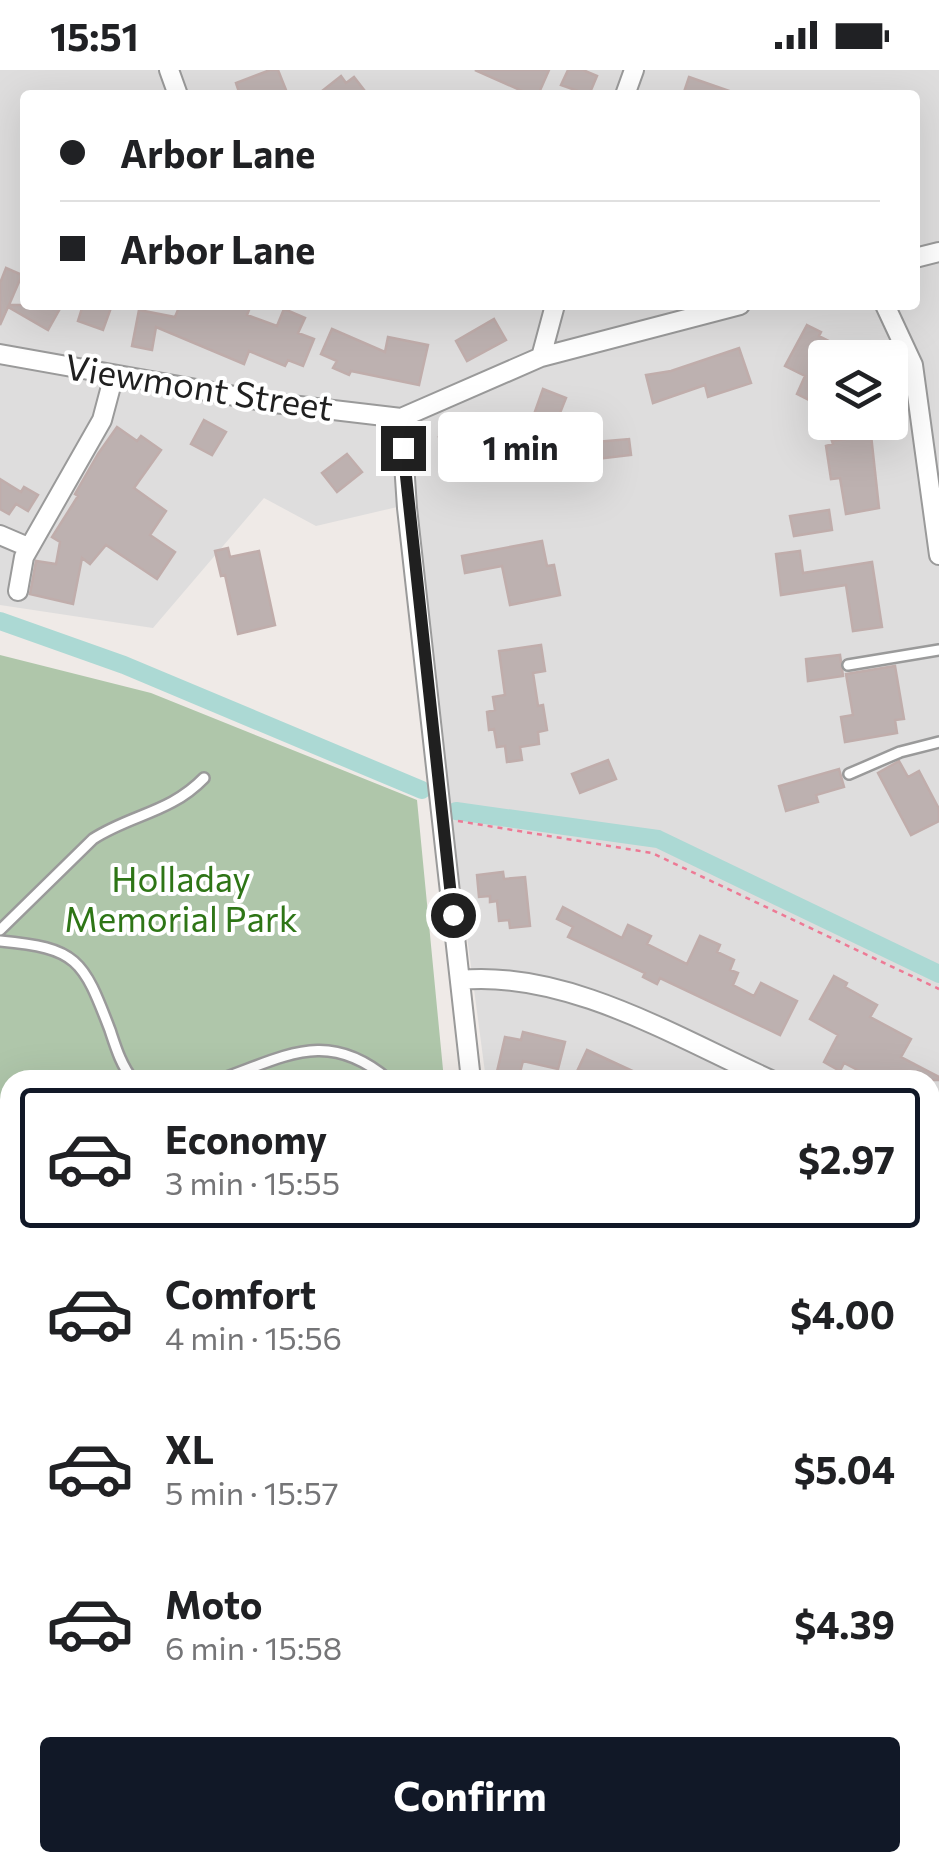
<!DOCTYPE html>
<meta charset="utf-8">
<style>
:root{--surface:#fff;--page:#f2f2f2;--text:#202124;--muted:#757577;--line:#e0e0e0;--accent:#111827}
body{margin:0;font-family:Commissioner,sans-serif;background:var(--page);color:var(--text);height:100vh;display:flex;flex-direction:column;font-size:38px;white-space:nowrap}
*{box-sizing:border-box;margin:0}
p{font-size:32px;color:var(--muted)}
.icon{flex:none;width:55px;height:55px;fill:none;stroke:currentColor;stroke-width:2;stroke-linecap:round;stroke-linejoin:round}
.map{position:relative;flex:1;overflow:hidden}
.details{position:absolute;left:0px;top:1000px;width:940px;height:802px;display:flex;flex-direction:column;background:var(--surface);border-radius:30px 30px 0 0;box-shadow:0 10px 40px #0002}
.details>*{flex:none}
.hud{position:absolute;left:20px;top:20px;width:900px;height:220px;border-radius:10px;box-shadow:0 10px 40px #0002;display:grid;align-content:center;height:220px;padding:0 40px;background:var(--surface)}
.fabs{position:absolute;left:808px;top:270px;display:grid;gap:20px}
.fabs a{display:grid;place-items:center;width:100px;height:100px;border-radius:10px;background:var(--surface);box-shadow:0 10px 40px #0002;font-size:50px}
.end{position:absolute;width:45px;height:45px;margin:-22px;border:12px solid #202020;background:#fff;box-shadow:0 0 0 5px #fff}
.from{border-radius:50%}
.bubble{position:absolute;height:70px;border-radius:10px;background:var(--surface);box-shadow:0 10px 40px #0002;font-size:32px;font-weight:700;line-height:70px;text-align:center}
.hud b{display:flex;align-items:center;gap:35px;height:95px;font-size:38px}
.hud b+b{border-top:2px solid var(--line)}
.hud i{width:25px;height:25px;background:var(--text)}
ul{padding:18px 0 0;list-style:none}
li{display:flex;align-items:center;gap:30px;height:140px;margin:0 20px 15px;padding:0 20px;border:5px solid transparent;border-radius:10px}
li div{flex:1}
li b{display:block;font-size:38px}
li em{font-style:normal;font-weight:700}
li.current{border-color:var(--accent)}
li>.icon{width:90px;height:90px;stroke-width:1.5}
.action{display:flex;gap:20px;margin-top:auto;padding:20px 40px}
.action a{flex:1;height:115px;border-radius:10px;background:var(--accent);color:#fff;font-size:40px;font-weight:700;line-height:115px;text-align:center}
.status{display:flex;justify-content:space-between;align-items:center;height:70px;padding:0 50px;background:var(--surface);direction:ltr}
.status svg{height:28px;fill:currentColor}
.map>svg:first-child{display:block}
.residential{fill:#dedddd;fill-rule:evenodd}
.construction{fill:#c3beb3}
.cemetery{fill:#afc6aa}
.lines{fill:none;stroke-linecap:round;stroke-linejoin:round}
.canal{stroke:#acd9d4;stroke-width:18}
.river{stroke:#acd9d4;stroke-width:30}
.building{fill:#bdb1b0;stroke:#c0adab;stroke-width:2.5}
.service-casing{stroke:#9a9a9a;stroke-width:14}
.minor-casing{stroke:#9a9a9a;stroke-width:22}
.path{stroke:#ed7a95;stroke-width:2.5;stroke-dasharray:5 5;stroke-linecap:butt}
.service{stroke:#fff;stroke-width:9}
.minor{stroke:#fff;stroke-width:18}
.route{stroke:#202020;stroke-width:12}
.labels{text-anchor:middle;stroke-width:8;stroke-linejoin:round;paint-order:stroke}
.street-label{font-size:35px;fill:#202020;stroke:#fff}
.park-label{font-size:35px;fill:#2e7516;stroke:#fff}
</style>
<div class="status"><b>15:51</b><svg viewBox="0 0 49 12"><path d="M0 12V9h3v3zM5 12V6h3v6zM10 12V3h3v9zM15 12V0h3v12zM26 1h20v11H26zM47 4h2v5h-2z"/></svg></div>
<div class="map">
<svg width="939" height="1801" viewBox="0 0 939 1801">
<rect width="100%" height="100%" fill="#efeae7"/>
<path class="residential" d="M 0,0 L 939,0 L 939,1801 L 0,1801 L 0,1704 L 10,1698 L 10,1792 L 930,1792 L 930,1010 L 486,1010 L 410,434 L 316,456 L 264,428 L 153,558 L 0,535 ZM 25,25 L 915,25 L 915,235 L 25,235 ZM 825,288 L 890,288 L 890,352 L 825,352 Z"/>
<path class="construction" d="M 0,1209 L 10,1218 L 10,1597 L 0,1604 Z"/>
<path class="cemetery" d="M 0,585 L 151,623 L 417,730 L 444,1010 L 10,1010 L 10,1140 L 0,1134 Z"/>
<g class="lines">
<path class="canal" d="M 0,551 L 124,595 L 422,720
M 456,741 L 658,769 L 939,904"/>
<path class="river" d="M 930,1462 L 939,1457
M 0,1643 L 10,1636"/>
</g>
<path class="building" d="M 270,0 L 278,0 L 288,25 L 240,25 L 236,13 Z
M 475,0 L 549,0 L 538,25 L 531,25 Z
M 568,0 L 583,0 L 597,6 L 589,25 L 561,15 Z
M 341,6 L 346,13 L 354,7 L 368,25 L 317,25 Z
M 689,7 L 735,23 L 734,25 L 683,25 Z
M 6,198 L 22,205 L 9,235 L 62,235 L 48,260 L 8,237 L 0,255 L 0,213 Z
M 83,235 L 112,235 L 103,260 L 78,251 Z
M 180,235 L 251,235 L 247,245 L 277,256 L 284,239 L 305,248 L 298,263 L 314,269 L 303,296 L 288,290 L 285,296 L 249,281 L 244,294 L 156,257 L 152,280 L 132,276 L 139,240 L 175,247 Z
M 494,249 L 506,270 L 467,291 L 456,271 Z
M 807,255 L 821,262 L 819,266 L 835,274 L 829,288 L 825,288 L 825,313 L 815,333 L 797,324 L 805,306 L 785,296 Z
M 332,259 L 385,282 L 388,267 L 428,275 L 419,315 L 351,301 L 349,305 L 333,298 L 337,291 L 321,284 Z
M 739,278 L 751,313 L 708,327 L 705,315 L 653,333 L 646,305 L 671,301 Z
M 543,319 L 566,328 L 554,358 L 532,350 Z
M 204,350 L 226,362 L 212,385 L 191,374 Z
M 117,357 L 137,371 L 141,366 L 161,380 L 134,418 L 166,441 L 150,465 L 175,482 L 157,509 L 106,475 L 90,494 L 82,488 L 73,534 L 30,524 L 36,491 L 56,494 L 60,472 L 52,467 L 78,426 L 75,424 L 98,384 Z
M 468,362 L 472,385 L 443,390 L 439,367 Z
M 871,365 L 879,438 L 846,444 L 840,408 L 831,409 L 826,376 L 833,374 L 832,371 Z
M 629,369 L 631,385 L 587,390 L 585,373 Z
M 347,384 L 362,402 L 337,422 L 322,403 Z
M 0,409 L 21,422 L 24,417 L 38,425 L 28,441 L 16,434 L 9,444 L 0,439 Z
M 829,440 L 832,460 L 794,466 L 790,446 Z
M 542,471 L 547,496 L 554,495 L 560,525 L 510,535 L 502,496 L 465,503 L 462,486 Z
M 228,478 L 230,487 L 259,481 L 275,555 L 238,564 L 225,505 L 221,506 L 215,481 Z
M 800,481 L 803,503 L 872,492 L 882,557 L 853,561 L 846,515 L 781,525 L 776,484 Z
M 541,575 L 545,601 L 533,603 L 538,636 L 543,635 L 547,660 L 538,662 L 539,674 L 520,677 L 522,690 L 507,692 L 505,676 L 497,677 L 494,659 L 489,660 L 487,642 L 495,640 L 493,627 L 505,625 L 499,581 Z
M 840,585 L 843,606 L 808,611 L 806,589 Z
M 895,596 L 904,649 L 895,650 L 897,663 L 845,672 L 841,647 L 853,645 L 846,604 Z
M 608,690 L 616,709 L 580,723 L 572,704 Z
M 899,691 L 908,707 L 919,701 L 939,739 L 939,751 L 911,765 L 878,703 Z
M 839,699 L 844,717 L 816,725 L 818,732 L 786,741 L 779,716 Z
M 503,802 L 504,809 L 525,807 L 530,856 L 510,858 L 509,850 L 499,851 L 497,831 L 490,832 L 490,826 L 479,827 L 477,805 Z
M 563,837 L 622,868 L 628,855 L 651,866 L 647,874 L 687,894 L 700,866 L 720,875 L 717,882 L 734,890 L 730,900 L 738,903 L 733,915 L 754,926 L 761,913 L 797,931 L 780,965 L 660,908 L 657,914 L 643,907 L 645,903 L 568,867 L 573,857 L 557,849 Z
M 834,906 L 847,913 L 845,917 L 877,935 L 870,947 L 911,969 L 901,987 L 939,1007 L 939,1010 L 877,1010 L 844,993 L 840,1001 L 824,992 L 838,965 L 810,949 Z
M 523,962 L 565,972 L 558,999 L 523,991 L 518,1010 L 496,1006 L 505,967 L 521,970 Z
M 587,980 L 652,1010 L 573,1010 Z"/>
<g class="lines">
<defs>
<path id="service" d="M 848,595 L 939,580
M 849,704 L 900,682 L 939,672
M 0,860 L 93,769 C 132,744 170,743 204,708
M 0,871 C 77,878 83,889 110,960 C 116,978 121,995 133,1010
M 218,1010 C 285,987 327,957 389,1010
M 0,1125 L 10,1131"/>
<path id="minor" d="M 169,0 L 178,25
M 625,25 L 634,0
M 915,188 L 939,182
M 885,235 L 913,295 L 939,485
M 0,284 L 274,333 L 401,348 L 541,287 L 740,235
M 541,287 L 555,235
M 401,348 L 407,438 L 471,1010
M 0,465 L 28,477
M 18,521 L 24,487 L 102,350 L 114,305
M 460,910 C 567,900 676,967 771,1010
M 930,1102 L 937,1085
M 0,1154 L 10,1160
M 0,1545 L 0,1563
M 0,1699 L 10,1693
M 792,1792 L 798,1801"/>
</defs>
<use href="#service" class="service-casing"/>
<use href="#minor" class="minor-casing"/>
<path class="path" d="M 458,751 L 652,783 L 939,919"/>
<use href="#service" class="service"/>
<use href="#minor" class="minor"/>
</g>
<g class="lines">
<path class="route" d="M 403,378 L 453,845"/>
</g>
<g class="labels">
<g class="street-label">
<text transform="translate(199 318) rotate(9)" y="12">Viewmont Street</text>
</g>
<g class="park-label">
<text x="181" y="822">Holladay<tspan x="181" dy="40">Memorial Park</tspan></text>
</g>
</g>
</svg>
<div class="fabs">
<a><svg class="icon" aria-label="layers" viewBox="0 0 24 24"><path d="M12 4l9 5-9 5-9-5zM3 14l9 5 9-5"/></svg></a>
</div>
<i class="end from" style="left:453px;top:845px"></i>
<i class="end" style="left:403px;top:378px"></i>
<div class="bubble" style="left:438px;top:342px;width:165px">1 min</div>
<div class="hud">
<b><i class="from"></i>Arbor Lane</b>
<b><i></i>Arbor Lane</b>
</div>
<section class="details">
<ul>
<li class="current"><svg class="icon" aria-label="car" viewBox="0 0 24 24"><path d="M5 17H2v-5l4-1 3-4h7l3 4 3 1v5h-3M9 17h6M6 11h13"/><circle cx="7" cy="17" r="2"/><circle cx="17" cy="17" r="2"/></svg><div><b>Economy</b><p>3 min · 15:55</p></div><em>$2.97</em></li>
<li><svg class="icon" aria-label="car" viewBox="0 0 24 24"><path d="M5 17H2v-5l4-1 3-4h7l3 4 3 1v5h-3M9 17h6M6 11h13"/><circle cx="7" cy="17" r="2"/><circle cx="17" cy="17" r="2"/></svg><div><b>Comfort</b><p>4 min · 15:56</p></div><em>$4.00</em></li>
<li><svg class="icon" aria-label="car" viewBox="0 0 24 24"><path d="M5 17H2v-5l4-1 3-4h7l3 4 3 1v5h-3M9 17h6M6 11h13"/><circle cx="7" cy="17" r="2"/><circle cx="17" cy="17" r="2"/></svg><div><b>XL</b><p>5 min · 15:57</p></div><em>$5.04</em></li>
<li><svg class="icon" aria-label="car" viewBox="0 0 24 24"><path d="M5 17H2v-5l4-1 3-4h7l3 4 3 1v5h-3M9 17h6M6 11h13"/><circle cx="7" cy="17" r="2"/><circle cx="17" cy="17" r="2"/></svg><div><b>Moto</b><p>6 min · 15:58</p></div><em>$4.39</em></li>
</ul>
<div class="action"><a>Confirm</a></div>
</section>
</div>
